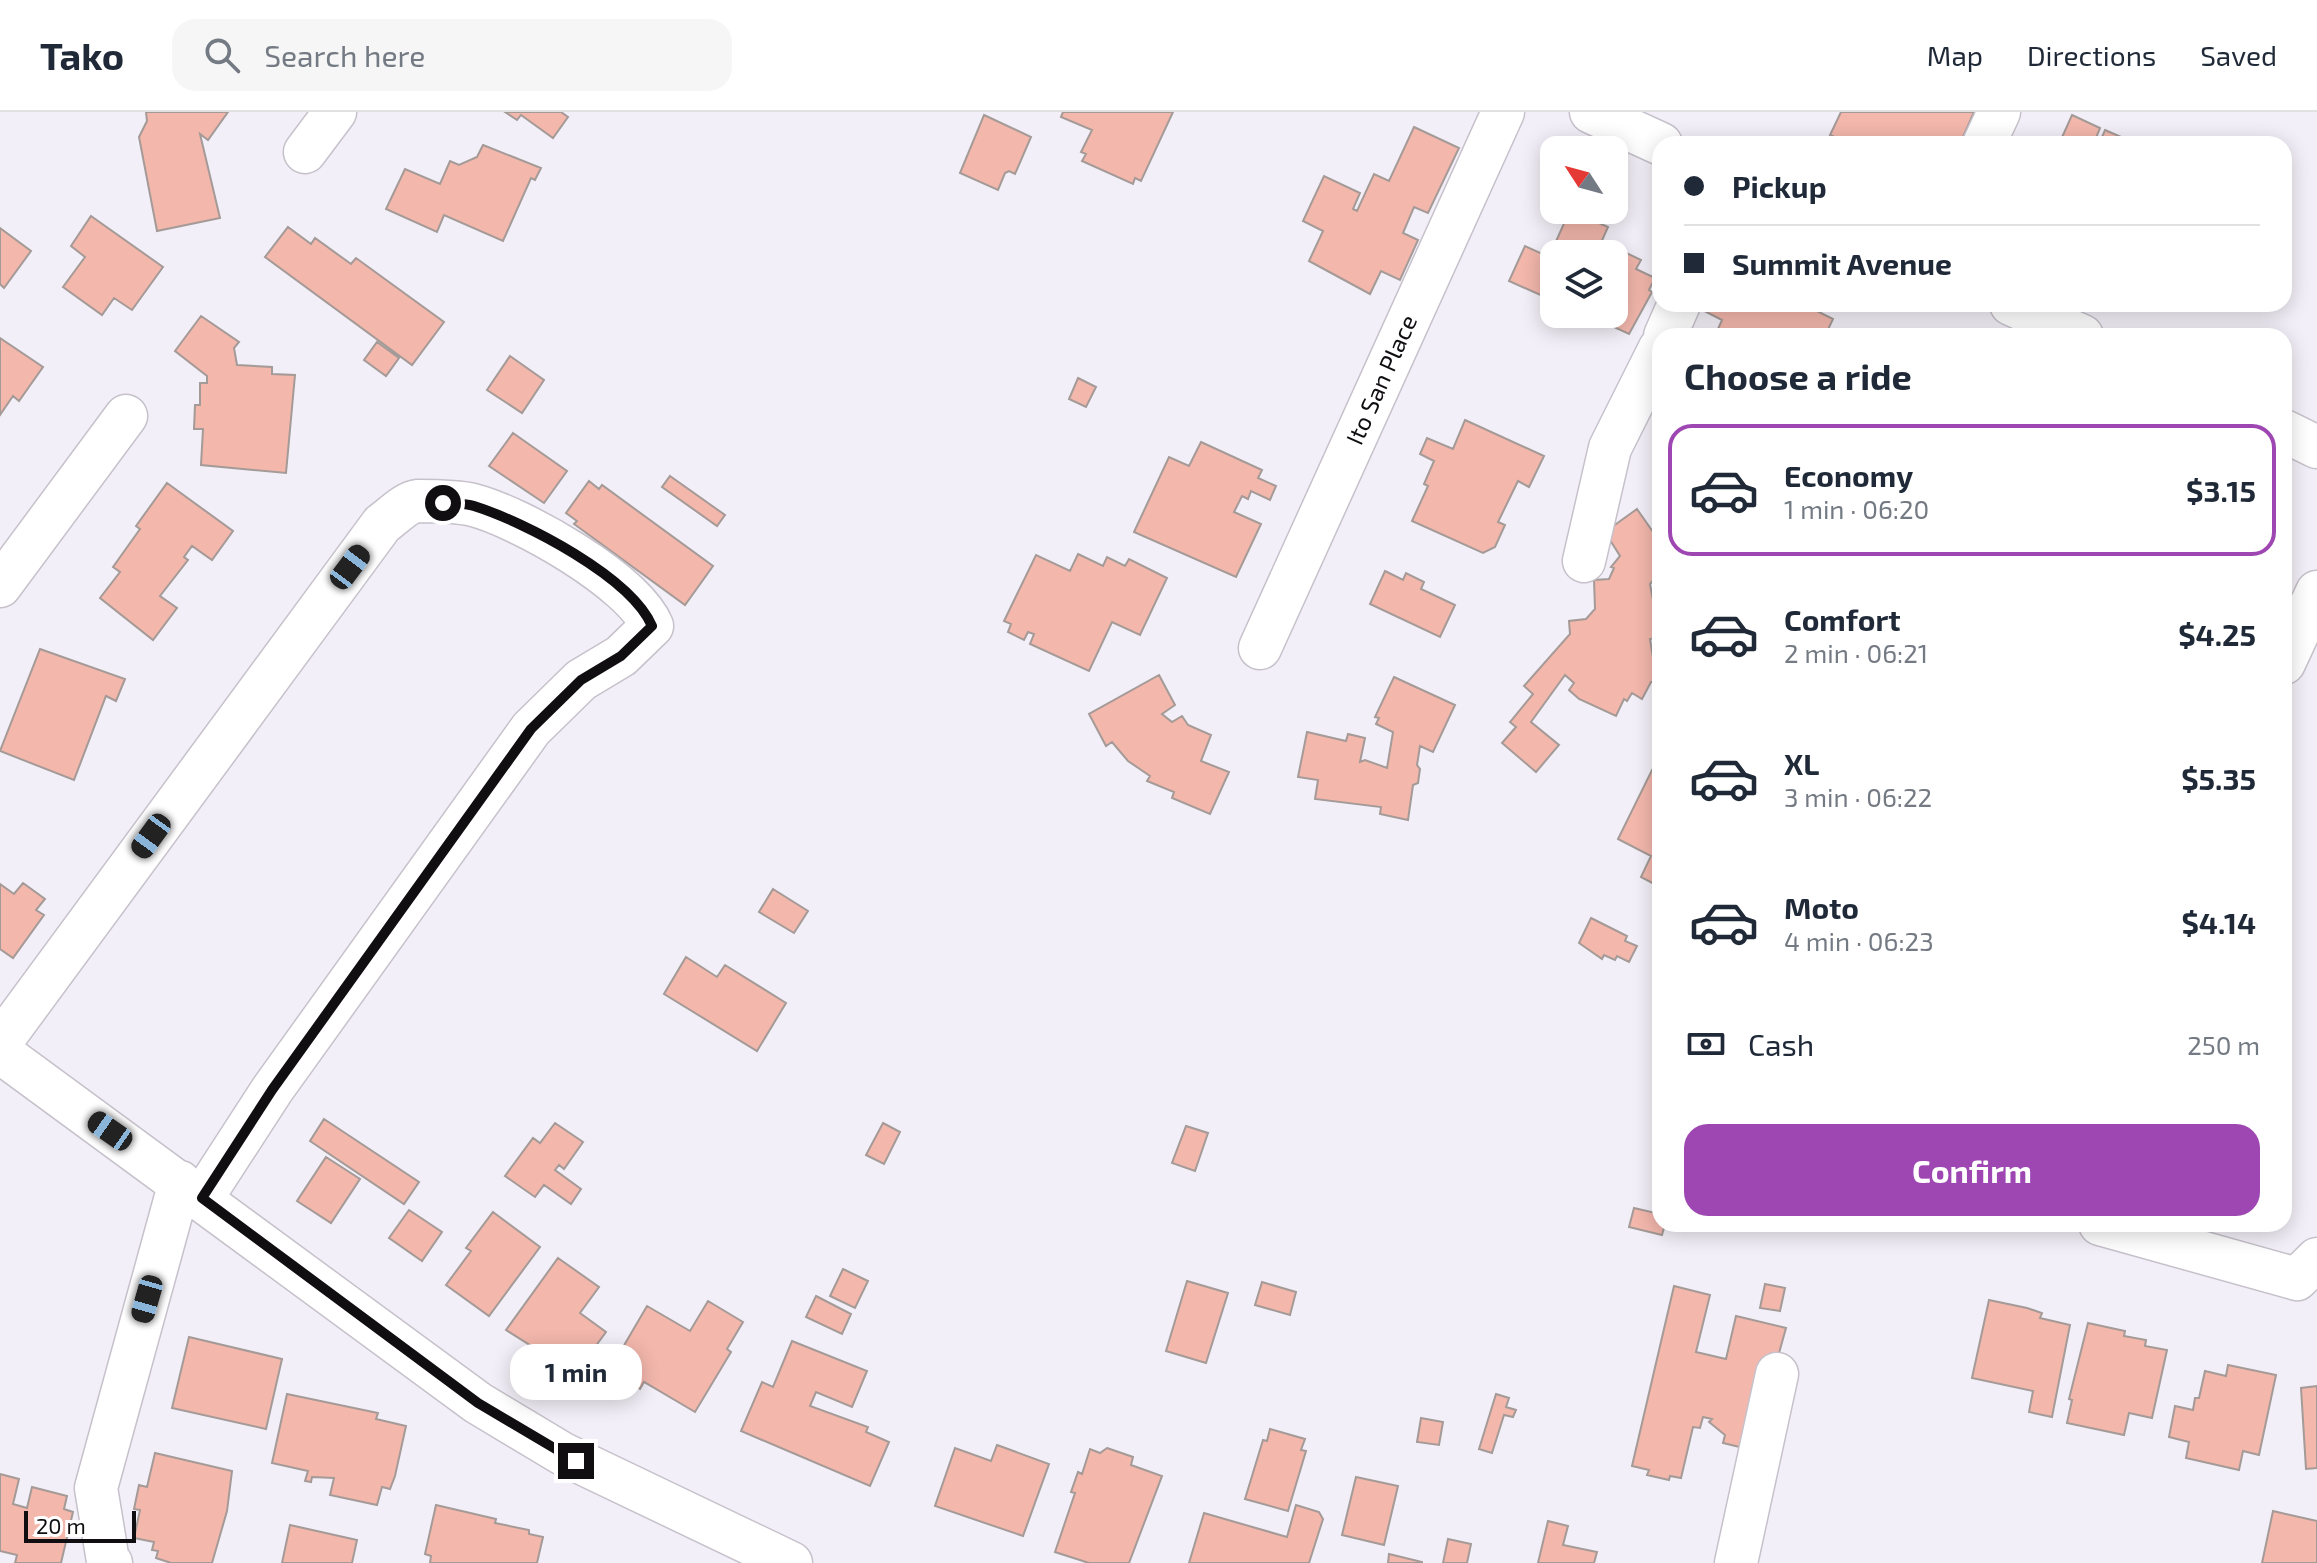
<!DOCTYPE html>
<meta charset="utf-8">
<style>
:root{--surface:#fff;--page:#f6f6f7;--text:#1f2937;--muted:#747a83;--line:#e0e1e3;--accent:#9e47b3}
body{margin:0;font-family:"Exo 2",sans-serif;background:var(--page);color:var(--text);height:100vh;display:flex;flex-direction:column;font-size:30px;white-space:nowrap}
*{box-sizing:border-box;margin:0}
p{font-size:26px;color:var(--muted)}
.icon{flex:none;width:44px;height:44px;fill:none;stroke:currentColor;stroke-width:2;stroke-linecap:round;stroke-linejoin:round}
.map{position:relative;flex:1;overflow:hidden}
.drawer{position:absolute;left:1652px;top:216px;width:640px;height:904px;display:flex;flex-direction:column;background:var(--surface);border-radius:24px;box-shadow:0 4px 20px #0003}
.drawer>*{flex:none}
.banner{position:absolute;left:1652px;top:24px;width:640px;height:176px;border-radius:24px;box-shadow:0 4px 20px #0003;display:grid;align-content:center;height:176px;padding:0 32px;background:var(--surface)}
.needle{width:52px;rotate:306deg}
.fabs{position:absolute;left:1540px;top:24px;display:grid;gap:16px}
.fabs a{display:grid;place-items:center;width:88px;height:88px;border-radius:16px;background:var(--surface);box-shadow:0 4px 20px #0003;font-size:40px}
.scale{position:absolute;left:24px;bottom:20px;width:112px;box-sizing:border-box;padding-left:8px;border:4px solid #100e11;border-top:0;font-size:22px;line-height:28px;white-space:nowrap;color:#100e11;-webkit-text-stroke:6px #fff;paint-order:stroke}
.end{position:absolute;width:36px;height:36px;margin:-18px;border:10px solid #100e11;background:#fff;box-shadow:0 0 0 4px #fff}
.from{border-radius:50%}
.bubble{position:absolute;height:56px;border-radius:24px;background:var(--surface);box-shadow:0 4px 20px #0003;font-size:26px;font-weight:700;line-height:56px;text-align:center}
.car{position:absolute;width:24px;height:48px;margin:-24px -12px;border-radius:10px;box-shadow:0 0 6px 2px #0007;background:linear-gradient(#222 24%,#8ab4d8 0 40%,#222 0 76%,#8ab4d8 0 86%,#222 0)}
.banner b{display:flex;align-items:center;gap:28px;height:76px;font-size:30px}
.banner b+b{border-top:2px solid var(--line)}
.banner i{width:20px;height:20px;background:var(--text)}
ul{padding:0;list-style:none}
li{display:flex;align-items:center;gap:24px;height:132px;margin:0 16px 12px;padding:0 16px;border:4px solid transparent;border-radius:24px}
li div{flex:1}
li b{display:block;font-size:30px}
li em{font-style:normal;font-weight:700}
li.on{border-color:var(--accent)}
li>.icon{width:72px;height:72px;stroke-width:1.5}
h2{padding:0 32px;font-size:36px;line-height:96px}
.pay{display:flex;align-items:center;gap:20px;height:88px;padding:0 32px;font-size:30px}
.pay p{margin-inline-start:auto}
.action{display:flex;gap:16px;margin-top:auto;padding:16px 32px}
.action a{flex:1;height:92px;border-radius:24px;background:var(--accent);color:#fff;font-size:32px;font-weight:700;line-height:92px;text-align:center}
header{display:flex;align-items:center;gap:48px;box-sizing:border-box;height:112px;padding:0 40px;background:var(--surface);border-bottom:2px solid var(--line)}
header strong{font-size:38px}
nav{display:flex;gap:44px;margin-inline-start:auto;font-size:28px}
.search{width:560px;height:72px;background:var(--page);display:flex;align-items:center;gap:20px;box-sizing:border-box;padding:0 28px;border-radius:24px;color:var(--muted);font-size:30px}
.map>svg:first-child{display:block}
.building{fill:#f3b7ac;stroke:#a49a97;stroke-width:2}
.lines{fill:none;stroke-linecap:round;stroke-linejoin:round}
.minor-casing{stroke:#c6c1ca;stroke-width:45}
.minor{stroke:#fff;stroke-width:42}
.route{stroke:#100e11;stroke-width:10}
.labels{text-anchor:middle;stroke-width:6;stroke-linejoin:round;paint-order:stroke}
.street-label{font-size:24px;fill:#100e11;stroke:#fff}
</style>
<header>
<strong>Tako</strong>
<div class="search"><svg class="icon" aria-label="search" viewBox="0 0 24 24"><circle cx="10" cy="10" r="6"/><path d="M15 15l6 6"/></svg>Search here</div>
<nav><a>Map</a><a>Directions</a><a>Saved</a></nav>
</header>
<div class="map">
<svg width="2317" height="1451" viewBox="0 0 2317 1451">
<rect width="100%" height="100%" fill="#f3eff8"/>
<path class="building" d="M 146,0 L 228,0 L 208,28 L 200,22 L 220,106 L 157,119 L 139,25 L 147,9 Z
M 505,0 L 561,0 L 568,5 L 553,26 L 521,3 L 517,8 Z
M 1063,0 L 1173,0 L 1141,69 L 1135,66 L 1133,72 L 1082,49 L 1086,42 L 1081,40 L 1092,18 L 1061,5 Z
M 1841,0 L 1974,0 L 1960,32 L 1850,32 L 1830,23 Z
M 984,3 L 1031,25 L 1015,62 L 1009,59 L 1005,61 L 998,78 L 960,61 Z
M 2072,3 L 2100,16 L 2094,31 L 2097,32 L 2059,32 Z
M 1414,15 L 1459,36 L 1428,101 L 1414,95 L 1403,121 L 1418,128 L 1400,168 L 1381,159 L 1370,182 L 1309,149 L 1323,119 L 1303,109 L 1324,64 L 1360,81 L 1353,97 L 1357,99 L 1374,62 L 1389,69 Z
M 2105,18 L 2137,32 L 2099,32 Z
M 483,33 L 541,56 L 535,68 L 531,66 L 503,129 L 444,103 L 437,120 L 386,97 L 405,57 L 440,72 L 450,49 L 459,53 L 477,45 Z
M 1570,98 L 1608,115 L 1596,142 L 1554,142 L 1554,189 L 1509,169 L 1525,134 L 1549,145 Z
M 91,104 L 163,155 L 132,198 L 114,186 L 102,203 L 63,175 L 85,145 L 71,134 Z
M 288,115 L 311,132 L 315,126 L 351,152 L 356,146 L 444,210 L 412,253 L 265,145 Z
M 0,116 L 31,139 L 4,176 L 0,172 Z
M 1616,136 L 1641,148 L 1636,157 L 1655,166 L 1649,178 L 1652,180 L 1629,222 L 1586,202 L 1614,202 Z
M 1691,192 L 1803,192 L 1833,207 L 1825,224 L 1733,224 L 1718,217 L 1722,208 Z
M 201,204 L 239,230 L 234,236 L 237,253 L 272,255 L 272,262 L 295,263 L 286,361 L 201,353 L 203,317 L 194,317 L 195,293 L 200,293 L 200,271 L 207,271 L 207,264 L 175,239 Z
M 0,226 L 43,255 L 19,289 L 13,284 L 0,303 Z
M 377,230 L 399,246 L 386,264 L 364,248 Z
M 510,244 L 544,268 L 522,301 L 487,278 Z
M 1078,266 L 1096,275 L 1086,295 L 1069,287 Z
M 1465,308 L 1544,344 L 1529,375 L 1518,369 L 1498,410 L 1505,413 L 1495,435 L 1483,441 L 1412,409 L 1428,374 L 1424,372 L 1434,349 L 1420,342 L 1427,326 L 1453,337 Z
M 513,321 L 567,359 L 544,391 L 489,354 Z
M 1201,330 L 1262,358 L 1258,366 L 1276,374 L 1270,388 L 1251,379 L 1248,387 L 1242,384 L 1234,400 L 1261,412 L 1236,465 L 1134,420 L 1169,345 L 1189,354 Z
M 670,364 L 725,403 L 717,414 L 662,375 Z
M 589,369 L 599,377 L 602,373 L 713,454 L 685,493 L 574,412 L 577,409 L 566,401 Z
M 167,371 L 233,419 L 212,448 L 192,434 L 184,445 L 188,448 L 160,484 L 177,496 L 153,528 L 100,486 L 120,460 L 113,455 L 140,417 L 136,414 Z
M 1637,397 L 1660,430 L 1660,460 L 1650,472 L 1660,525 L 1650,527 L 1657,570 L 1651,570 L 1642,587 L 1632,581 L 1627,589 L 1624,587 L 1616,604 L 1579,587 L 1569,578 L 1574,571 L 1565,563 L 1531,610 L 1559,633 L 1536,660 L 1502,631 L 1516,615 L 1510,610 L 1533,582 L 1524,574 L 1570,522 L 1569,509 L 1586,507 L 1595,497 L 1594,468 L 1609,467 L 1614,456 L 1611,455 L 1620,444 L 1605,420 Z
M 1078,442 L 1103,454 L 1107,445 L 1125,454 L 1129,447 L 1167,466 L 1140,523 L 1112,510 L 1089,559 L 1030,532 L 1034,522 L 1028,520 L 1024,528 L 1008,520 L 1011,512 L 1004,509 L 1036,443 L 1070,459 Z
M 1385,459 L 1403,468 L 1406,461 L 1424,470 L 1421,477 L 1455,493 L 1440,525 L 1370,492 Z
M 40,537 L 125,567 L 116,589 L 106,584 L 74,668 L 0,639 Z
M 1159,563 L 1175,593 L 1162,602 L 1172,610 L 1182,604 L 1188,613 L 1211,623 L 1201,649 L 1229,660 L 1210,702 L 1172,686 L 1174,680 L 1147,669 L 1150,664 L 1128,649 L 1112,630 L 1106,634 L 1089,602 Z
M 1394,565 L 1455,593 L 1433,640 L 1420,634 L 1417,653 L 1420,657 L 1418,671 L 1413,673 L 1408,708 L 1380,702 L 1381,695 L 1315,687 L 1318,668 L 1298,665 L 1307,620 L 1346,629 L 1348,622 L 1365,626 L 1360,650 L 1365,648 L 1387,656 L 1393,620 L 1376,612 L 1379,606 L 1375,605 Z
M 1652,658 L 1660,662 L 1660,775 L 1641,765 L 1651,744 L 1618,727 Z
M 23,771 L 45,787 L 36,798 L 44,803 L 13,846 L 0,837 L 0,772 L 14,782 Z
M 773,777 L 808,799 L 794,821 L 759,800 Z
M 1591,806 L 1627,824 L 1625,829 L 1637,834 L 1629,850 L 1617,844 L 1615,848 L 1604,843 L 1602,847 L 1579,831 Z
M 686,845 L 717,865 L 725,853 L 786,891 L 757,939 L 664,882 Z
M 324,1007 L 419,1070 L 404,1092 L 310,1029 Z
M 555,1011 L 583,1030 L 564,1057 L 559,1053 L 555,1058 L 581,1077 L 571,1092 L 544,1073 L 535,1085 L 505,1064 L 533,1026 L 540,1031 Z
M 883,1011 L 900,1020 L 884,1052 L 866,1043 Z
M 1186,1014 L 1208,1021 L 1195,1059 L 1172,1051 Z
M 326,1045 L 360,1067 L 331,1111 L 297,1089 Z
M 1634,1096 L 1660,1102 L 1660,1112 L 1665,1112 L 1662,1123 L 1629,1115 Z
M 409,1098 L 442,1120 L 422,1149 L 389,1126 Z
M 493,1100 L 540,1135 L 489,1204 L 446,1173 L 471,1139 L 466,1136 Z
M 558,1146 L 599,1175 L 580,1201 L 606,1220 L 584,1250 L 572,1241 L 563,1254 L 506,1218 Z
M 843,1157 L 868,1169 L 855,1196 L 830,1184 Z
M 1187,1169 L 1228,1181 L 1206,1251 L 1166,1239 Z
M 1262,1170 L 1296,1180 L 1290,1203 L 1255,1193 Z
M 1765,1172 L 1785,1176 L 1780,1199 L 1760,1196 Z
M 1674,1174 L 1710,1183 L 1696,1240 L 1726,1247 L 1736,1204 L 1786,1216 L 1752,1338 L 1723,1331 L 1725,1323 L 1709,1310 L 1712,1307 L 1703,1305 L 1700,1316 L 1693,1315 L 1681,1366 L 1670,1364 L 1669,1368 L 1647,1363 L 1649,1358 L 1632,1354 Z
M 816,1184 L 851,1202 L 842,1222 L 806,1205 Z
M 1989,1188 L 2027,1196 L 2042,1201 L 2040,1206 L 2070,1213 L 2052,1305 L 2029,1300 L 2033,1279 L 1972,1266 Z
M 708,1189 L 743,1210 L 727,1237 L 731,1240 L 695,1300 L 644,1270 L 640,1277 L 609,1259 L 647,1194 L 690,1219 Z
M 2088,1211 L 2125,1219 L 2124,1224 L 2146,1228 L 2145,1234 L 2167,1238 L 2152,1306 L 2129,1301 L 2124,1323 L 2067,1311 L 2072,1288 L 2069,1287 Z
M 189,1225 L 282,1247 L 266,1317 L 172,1296 Z
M 792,1229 L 867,1259 L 852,1295 L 816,1280 L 810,1294 L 868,1315 L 866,1320 L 889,1330 L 870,1374 L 741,1319 L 762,1270 L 773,1275 Z
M 2228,1253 L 2276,1263 L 2259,1343 L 2243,1339 L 2239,1358 L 2186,1346 L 2189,1330 L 2169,1325 L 2175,1294 L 2193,1298 L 2195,1286 L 2199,1286 L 2205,1259 L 2226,1264 Z
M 2317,1274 L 2317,1356 L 2306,1357 L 2301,1276 Z
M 287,1282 L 378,1301 L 376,1307 L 406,1314 L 395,1364 L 390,1377 L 382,1375 L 377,1393 L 330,1383 L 334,1366 L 312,1365 L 311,1370 L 305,1369 L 308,1359 L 272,1351 Z
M 1496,1282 L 1509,1286 L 1506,1295 L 1516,1298 L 1513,1305 L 1504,1303 L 1492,1341 L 1479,1337 Z
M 1421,1306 L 1443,1310 L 1439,1333 L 1417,1330 Z
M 1270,1317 L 1305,1327 L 1301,1338 L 1306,1339 L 1288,1399 L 1245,1387 L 1263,1328 L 1267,1329 Z
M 997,1333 L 1049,1352 L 1023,1424 L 935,1394 L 955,1336 L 991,1349 Z
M 1107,1336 L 1133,1345 L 1131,1353 L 1162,1364 L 1129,1451 L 1089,1451 L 1055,1440 L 1075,1381 L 1071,1380 L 1078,1360 L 1082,1362 L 1090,1337 L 1100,1341 Z
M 155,1341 L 232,1359 L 227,1399 L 212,1451 L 171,1451 L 156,1446 L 158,1439 L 152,1438 L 154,1430 L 134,1426 L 140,1398 L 134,1397 L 139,1373 L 147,1375 Z
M 0,1362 L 19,1367 L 13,1392 L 27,1396 L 32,1375 L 67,1384 L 64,1397 L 73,1400 L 61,1451 L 15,1451 L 17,1443 L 0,1439 Z
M 1356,1365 L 1398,1374 L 1384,1433 L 1342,1423 Z
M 436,1393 L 496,1407 L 495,1411 L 529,1418 L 529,1422 L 543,1425 L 537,1451 L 430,1451 L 431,1444 L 425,1442 Z
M 1296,1393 L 1319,1400 L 1323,1407 L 1309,1451 L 1189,1451 L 1204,1401 L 1287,1425 Z
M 2273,1399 L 2317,1409 L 2317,1451 L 2262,1451 Z
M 1548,1409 L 1568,1414 L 1563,1433 L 1597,1440 L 1594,1451 L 1538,1451 Z
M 290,1413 L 357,1428 L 352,1451 L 282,1451 Z
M 1448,1427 L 1471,1432 L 1467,1451 L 1443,1451 Z
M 1389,1442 L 1422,1450 L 1422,1451 L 1388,1451 Z"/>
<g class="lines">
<defs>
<path id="minor" d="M 1591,0 L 1661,32
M 1984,32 L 1999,0
M 305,40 L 335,0
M 2011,192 L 2082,224
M 1665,224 L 1679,192
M 2284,319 L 2317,335
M 1584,449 L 1610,336 L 1660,236
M 0,474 L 126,304
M 1260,536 L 1503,0
M 2284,551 L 2317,480
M 0,931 L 382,412 C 392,405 406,390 418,389 C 434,389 457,389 473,393 C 520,405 633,469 652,514 L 621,544 L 581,568 L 531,617 L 272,978 L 202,1086
M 0,940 L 478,1291 L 563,1342 L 791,1451
M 2100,1112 L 2297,1167 L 2317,1147
M 111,1451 L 108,1449 L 96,1376 L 180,1070
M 1736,1451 L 1777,1262"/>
</defs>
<use href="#minor" class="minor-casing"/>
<use href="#minor" class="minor"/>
</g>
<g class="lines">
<path class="route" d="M 443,391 C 453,392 465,391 474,394 C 525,410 631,465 652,514 L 621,544 L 581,568 L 531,617 L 272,978 L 202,1086 L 478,1291 L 576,1349"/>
</g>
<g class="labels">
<g class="street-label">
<text transform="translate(1382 268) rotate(-66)" y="8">Ito San Place</text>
</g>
</g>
</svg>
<div class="fabs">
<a><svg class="needle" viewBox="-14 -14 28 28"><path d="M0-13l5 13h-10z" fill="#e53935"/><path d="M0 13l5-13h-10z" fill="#747a83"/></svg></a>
<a><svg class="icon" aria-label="layers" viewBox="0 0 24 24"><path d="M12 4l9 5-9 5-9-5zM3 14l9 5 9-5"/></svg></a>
</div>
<div class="scale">20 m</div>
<i class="end from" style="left:443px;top:391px"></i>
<i class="end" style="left:576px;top:1349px"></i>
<div class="bubble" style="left:510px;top:1232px;width:132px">1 min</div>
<i class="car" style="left:350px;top:455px;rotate:37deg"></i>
<i class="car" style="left:151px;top:724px;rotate:216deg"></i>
<i class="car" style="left:110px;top:1019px;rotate:305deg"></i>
<i class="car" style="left:147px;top:1187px;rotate:196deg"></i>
<div class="banner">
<b><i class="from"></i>Pickup</b>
<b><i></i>Summit Avenue</b>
</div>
<section class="drawer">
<h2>Choose a ride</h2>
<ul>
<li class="on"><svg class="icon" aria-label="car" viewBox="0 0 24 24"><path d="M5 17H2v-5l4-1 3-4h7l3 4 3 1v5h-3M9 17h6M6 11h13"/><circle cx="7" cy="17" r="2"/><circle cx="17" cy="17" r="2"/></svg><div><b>Economy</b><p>1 min · 06:20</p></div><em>$3.15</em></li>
<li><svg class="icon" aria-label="car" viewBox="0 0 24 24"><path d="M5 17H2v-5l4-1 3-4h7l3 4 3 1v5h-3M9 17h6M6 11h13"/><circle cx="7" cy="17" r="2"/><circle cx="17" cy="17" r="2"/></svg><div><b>Comfort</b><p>2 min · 06:21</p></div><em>$4.25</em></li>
<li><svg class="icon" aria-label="car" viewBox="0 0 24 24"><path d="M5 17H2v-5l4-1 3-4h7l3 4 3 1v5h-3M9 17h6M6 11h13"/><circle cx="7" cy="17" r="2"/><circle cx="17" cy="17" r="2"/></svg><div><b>XL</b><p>3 min · 06:22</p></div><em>$5.35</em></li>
<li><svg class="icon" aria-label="car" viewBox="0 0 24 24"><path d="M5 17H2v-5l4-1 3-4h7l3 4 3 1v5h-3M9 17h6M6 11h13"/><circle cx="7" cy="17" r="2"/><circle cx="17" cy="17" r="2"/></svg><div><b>Moto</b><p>4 min · 06:23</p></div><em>$4.14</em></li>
</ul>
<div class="pay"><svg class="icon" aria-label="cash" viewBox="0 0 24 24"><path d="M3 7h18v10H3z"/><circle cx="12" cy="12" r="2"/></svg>Cash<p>250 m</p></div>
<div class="action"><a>Confirm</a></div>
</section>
</div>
